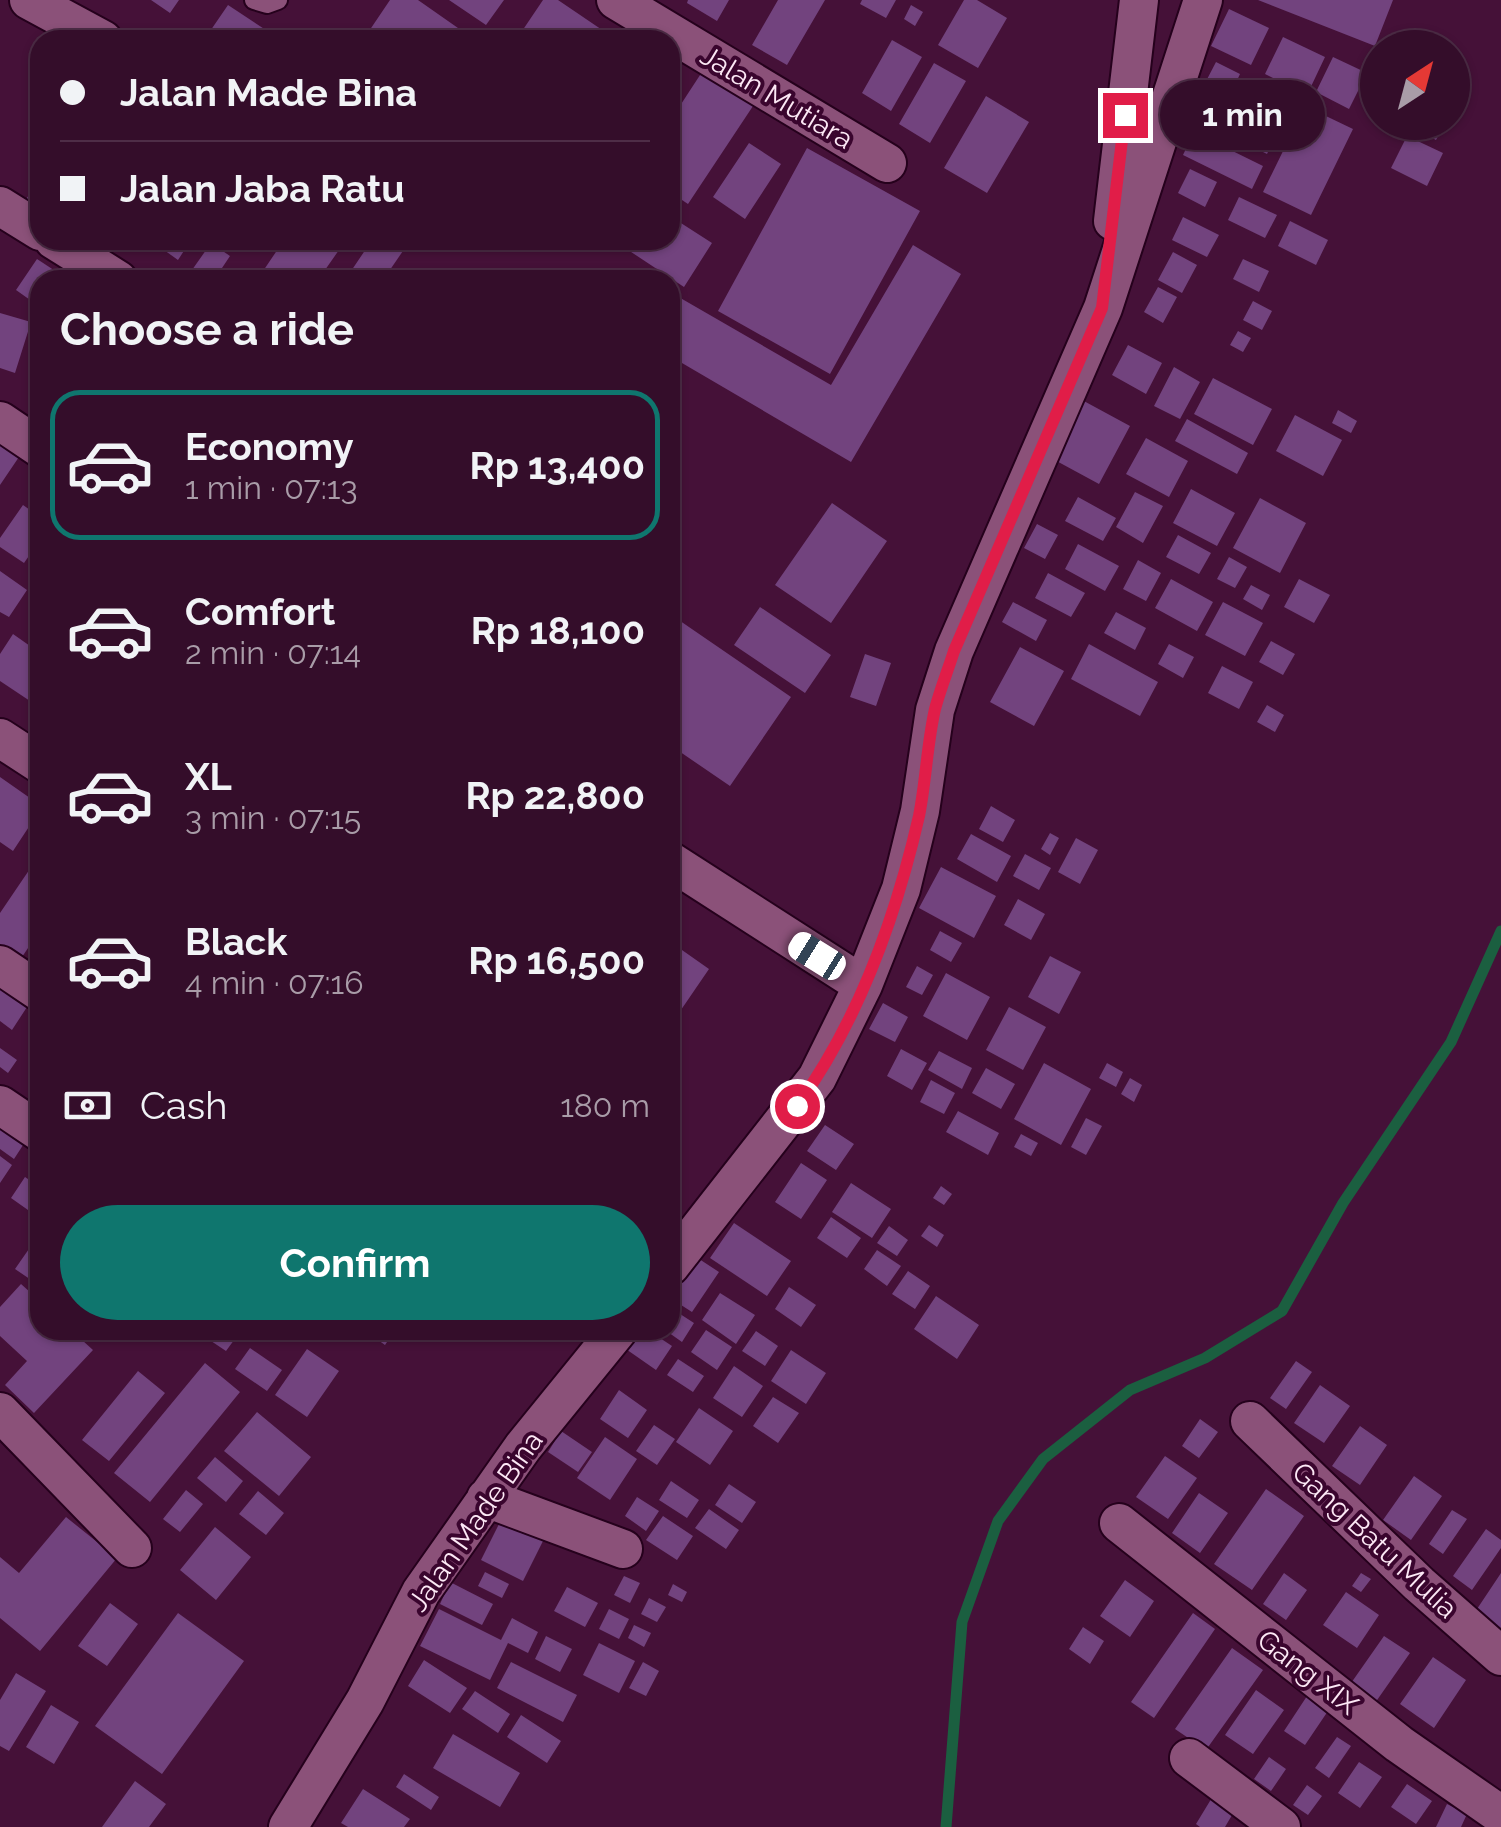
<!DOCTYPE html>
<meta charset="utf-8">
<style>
:root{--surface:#340d2a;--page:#3c1632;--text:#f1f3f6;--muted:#a99ca8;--line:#4e2d47;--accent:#0f766e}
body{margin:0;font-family:Raleway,sans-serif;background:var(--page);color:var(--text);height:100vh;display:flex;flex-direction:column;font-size:38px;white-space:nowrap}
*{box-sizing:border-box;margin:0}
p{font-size:32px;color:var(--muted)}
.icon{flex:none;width:55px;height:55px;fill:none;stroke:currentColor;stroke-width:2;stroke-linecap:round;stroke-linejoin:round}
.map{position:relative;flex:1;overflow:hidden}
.details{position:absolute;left:30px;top:270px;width:650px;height:1070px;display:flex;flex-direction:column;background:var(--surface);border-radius:30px;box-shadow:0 2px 8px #0004,0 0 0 2px var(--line)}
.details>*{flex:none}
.guide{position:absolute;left:30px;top:30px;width:650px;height:220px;border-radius:30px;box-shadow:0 2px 8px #0004,0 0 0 2px var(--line);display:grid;align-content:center;height:220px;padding:0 30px;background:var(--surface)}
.needle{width:65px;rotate:36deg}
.buttons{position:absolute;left:1360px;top:30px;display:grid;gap:20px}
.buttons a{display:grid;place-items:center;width:110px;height:110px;border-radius:50%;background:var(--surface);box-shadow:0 2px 8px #0004,0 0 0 2px var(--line);font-size:50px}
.end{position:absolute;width:45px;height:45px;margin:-22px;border:12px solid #e11d48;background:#fff;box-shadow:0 0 0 5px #fff}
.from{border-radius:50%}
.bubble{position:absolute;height:70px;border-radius:35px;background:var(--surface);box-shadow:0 2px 8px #0004,0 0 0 2px var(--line);font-size:32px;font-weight:700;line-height:70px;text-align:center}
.car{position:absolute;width:30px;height:60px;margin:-30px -15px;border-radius:12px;box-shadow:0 0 8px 2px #0007;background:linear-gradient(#fff 24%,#345 0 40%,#fff 0 76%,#345 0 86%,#fff 0)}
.guide b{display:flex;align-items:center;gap:35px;height:95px;font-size:38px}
.guide b+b{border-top:2px solid var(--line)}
.guide i{width:25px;height:25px;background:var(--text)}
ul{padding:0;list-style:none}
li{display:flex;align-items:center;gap:30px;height:150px;margin:0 20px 15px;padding:0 10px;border:5px solid transparent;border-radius:30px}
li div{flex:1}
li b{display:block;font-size:38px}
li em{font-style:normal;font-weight:700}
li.active{border-color:var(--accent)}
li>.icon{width:90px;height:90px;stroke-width:1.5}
h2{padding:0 30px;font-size:45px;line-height:120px}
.pay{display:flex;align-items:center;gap:25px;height:110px;padding:0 30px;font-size:38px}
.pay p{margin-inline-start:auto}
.button{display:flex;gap:20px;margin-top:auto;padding:20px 30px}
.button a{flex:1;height:115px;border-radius:60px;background:var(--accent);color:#fff;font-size:40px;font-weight:700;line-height:115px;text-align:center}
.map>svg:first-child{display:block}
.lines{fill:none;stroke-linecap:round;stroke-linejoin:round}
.stream{stroke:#1b5f40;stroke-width:11}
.building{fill:#72437e}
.lane-casing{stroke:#25011c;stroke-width:22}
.street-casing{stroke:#25011c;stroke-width:42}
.lane{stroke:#8b5179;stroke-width:18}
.street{stroke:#8b5179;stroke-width:38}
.route{stroke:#e11d48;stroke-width:12}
.labels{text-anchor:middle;stroke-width:8;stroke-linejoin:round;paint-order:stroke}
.street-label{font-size:28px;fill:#fce8f5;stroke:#3a052e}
</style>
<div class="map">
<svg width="1501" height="1827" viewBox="0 0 1501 1827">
<rect width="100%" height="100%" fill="#451138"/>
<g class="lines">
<path class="stream" d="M 946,1827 L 962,1622 L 998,1521 L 1043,1459 L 1130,1390 L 1205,1358 L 1282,1311 L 1343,1203 L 1451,1042 L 1501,931"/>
</g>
<path class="building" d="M 151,0 L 179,0 L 170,13 Z
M 390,0 L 418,0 L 468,35 L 465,40 L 363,40 Z
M 449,0 L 504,0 L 486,25 Z
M 543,0 L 558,0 L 614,38 L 516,40 Z
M 688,0 L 729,0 L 717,21 L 687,3 Z
M 778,0 L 825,0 L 787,65 L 752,45 Z
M 862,0 L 896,0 L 886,18 L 860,4 Z
M 964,0 L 977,0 L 1007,18 L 978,68 L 938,45 Z
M 1258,0 L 1393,0 L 1375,46 Z
M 228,5 L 272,34 L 268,40 L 204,40 Z
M 911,5 L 923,12 L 915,26 L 904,19 Z
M 1229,9 L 1269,28 L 1251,65 L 1211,46 Z
M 1283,37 L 1325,57 L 1307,95 L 1265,74 Z
M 892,40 L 922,57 L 891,111 L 862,93 Z
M 1333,57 L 1367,73 L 1349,109 L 1316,92 Z
M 1216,62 L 1240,74 L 1228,100 L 1203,87 Z
M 934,63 L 966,81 L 930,143 L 899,124 Z
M 702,72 L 753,106 L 688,204 L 670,192 L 670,121 Z
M 1373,83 L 1378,85 L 1378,113 L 1362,105 Z
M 986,96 L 1029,122 L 987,193 L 944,168 Z
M 1250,96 L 1263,102 L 1257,115 L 1243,108 Z
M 1207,104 L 1232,116 L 1222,136 L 1198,123 Z
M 1305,106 L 1353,129 L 1311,215 L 1263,192 Z
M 1411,122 L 1445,122 L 1436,140 L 1409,126 Z
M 1254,124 L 1276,135 L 1267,154 L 1245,143 Z
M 1194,132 L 1263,166 L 1252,189 L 1183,155 Z
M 1407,136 L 1443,153 L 1427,186 L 1391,168 Z
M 749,143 L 781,164 L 745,219 L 713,197 Z
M 807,148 L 920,211 L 830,374 L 718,311 Z
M 1190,169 L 1217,182 L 1205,207 L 1178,193 Z
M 40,178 L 40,211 L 25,201 Z
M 1239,197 L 1277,215 L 1265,238 L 1228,220 Z
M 670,216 L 712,243 L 684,287 L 613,240 L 670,240 Z
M 1183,217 L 1219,235 L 1207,257 L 1172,240 Z
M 1290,221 L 1328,240 L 1316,265 L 1278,246 Z
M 150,240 L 191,240 L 178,260 Z
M 284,240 L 346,240 L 318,280 L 257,280 Z
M 372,240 L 392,240 L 405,248 L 383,280 L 345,280 Z
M 211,243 L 230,256 L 214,280 L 205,280 L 192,270 Z
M 913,245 L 961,274 L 851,462 L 670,356 L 670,292 L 831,385 Z
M 1173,252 L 1197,265 L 1182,293 L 1158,280 Z
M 37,259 L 69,280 L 40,280 L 40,307 L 16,290 Z
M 1243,259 L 1269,271 L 1259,292 L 1233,279 Z
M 1158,287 L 1177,297 L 1163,323 L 1144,312 Z
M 1253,301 L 1272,311 L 1262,330 L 1243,320 Z
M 0,313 L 31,322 L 15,373 L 0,368 Z
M 1238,331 L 1251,338 L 1243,352 L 1230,345 Z
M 1128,345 L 1162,363 L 1146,394 L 1112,375 Z
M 1174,367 L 1200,382 L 1180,419 L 1154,406 Z
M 39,375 L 40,375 L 40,409 L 30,406 Z
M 1213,378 L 1272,409 L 1253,445 L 1194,414 Z
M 1082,400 L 1130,426 L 1099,484 L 1051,458 Z
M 1338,410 L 1357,421 L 1351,433 L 1332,423 Z
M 1295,415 L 1342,440 L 1323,476 L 1276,451 Z
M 1187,419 L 1248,453 L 1237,474 L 1175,441 Z
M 1146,438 L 1188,461 L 1169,497 L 1126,474 Z
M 0,439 L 21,454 L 0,485 Z
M 1191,489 L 1235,513 L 1217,546 L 1173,523 Z
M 1135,492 L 1163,506 L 1143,543 L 1116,527 Z
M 1078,497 L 1116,518 L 1103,541 L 1065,521 Z
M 1260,498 L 1306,523 L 1280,573 L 1233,548 Z
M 832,503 L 887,541 L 831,623 L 775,585 Z
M 23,505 L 40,517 L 40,540 L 24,563 L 0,547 L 0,538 Z
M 1037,524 L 1058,535 L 1045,559 L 1024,548 Z
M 1178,535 L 1211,553 L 1199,574 L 1166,557 Z
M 1078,544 L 1119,566 L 1105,591 L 1065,569 Z
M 1229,557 L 1247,567 L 1235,588 L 1217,579 Z
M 1138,560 L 1161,573 L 1146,601 L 1123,589 Z
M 0,571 L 27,590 L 9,617 L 0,612 Z
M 1048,573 L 1085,593 L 1071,617 L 1035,598 Z
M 1171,579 L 1213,602 L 1197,631 L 1155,608 Z
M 1299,579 L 1330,595 L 1314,623 L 1284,607 Z
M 1251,585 L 1270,595 L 1262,610 L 1243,599 Z
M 1013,602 L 1047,620 L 1036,641 L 1002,622 Z
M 1223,602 L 1263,623 L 1245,656 L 1205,635 Z
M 760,607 L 831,655 L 805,693 L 734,645 Z
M 1116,612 L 1146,628 L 1135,650 L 1104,633 Z
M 670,614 L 791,697 L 730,786 L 670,745 Z
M 13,634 L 40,653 L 40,693 L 33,703 L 0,681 L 0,654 Z
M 1271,641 L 1295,654 L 1283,675 L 1259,662 Z
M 1089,644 L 1158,682 L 1140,716 L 1071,679 Z
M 1169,644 L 1194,657 L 1183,678 L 1158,664 Z
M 1020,647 L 1064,671 L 1034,726 L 990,702 Z
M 865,654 L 891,663 L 876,706 L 850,697 Z
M 1222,666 L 1253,682 L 1239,709 L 1208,693 Z
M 1267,705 L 1284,715 L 1275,732 L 1257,722 Z
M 0,777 L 40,805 L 40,810 L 13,851 L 0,842 Z
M 991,806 L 1015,820 L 1003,842 L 979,829 Z
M 1050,833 L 1059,838 L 1050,855 L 1041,849 Z
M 971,834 L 1011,856 L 997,882 L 957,859 Z
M 1076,838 L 1098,850 L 1080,884 L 1058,872 Z
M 40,854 L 40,930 L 20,960 L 0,946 L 0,913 Z
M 1025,854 L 1051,868 L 1039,890 L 1013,876 Z
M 941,867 L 996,896 L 974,938 L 919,908 Z
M 1018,899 L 1045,914 L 1031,940 L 1004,925 Z
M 940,931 L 962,943 L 951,962 L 930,950 Z
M 672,943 L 709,969 L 670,1026 L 670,946 Z
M 1050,956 L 1081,972 L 1059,1014 L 1028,997 Z
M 917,966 L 933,975 L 922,995 L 906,987 Z
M 946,973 L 990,997 L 967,1040 L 923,1016 Z
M 0,988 L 27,1007 L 12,1030 L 0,1021 Z
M 883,1003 L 908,1017 L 895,1042 L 869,1029 Z
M 1009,1007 L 1046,1027 L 1023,1070 L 986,1050 Z
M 0,1048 L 17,1060 L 8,1073 L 0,1067 Z
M 901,1049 L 927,1063 L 912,1090 L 887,1076 Z
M 939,1051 L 972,1068 L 962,1089 L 928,1070 Z
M 1044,1063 L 1091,1089 L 1061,1145 L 1014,1119 Z
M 1107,1063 L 1123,1072 L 1116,1087 L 1099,1078 Z
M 986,1068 L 1015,1084 L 1001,1109 L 972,1093 Z
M 1130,1078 L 1142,1085 L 1134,1102 L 1121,1094 Z
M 931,1080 L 955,1093 L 944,1114 L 920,1102 Z
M 958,1111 L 999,1133 L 988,1155 L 946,1132 Z
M 1086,1118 L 1102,1126 L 1086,1155 L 1071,1147 Z
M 825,1125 L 854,1144 L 836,1170 L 807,1151 Z
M 0,1127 L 27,1139 L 14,1159 L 0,1149 Z
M 1021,1134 L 1038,1143 L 1031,1156 L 1014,1147 Z
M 0,1156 L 12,1165 L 0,1183 Z
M 801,1163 L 827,1180 L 801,1219 L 775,1202 Z
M 25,1177 L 40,1187 L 28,1210 L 11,1198 Z
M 851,1183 L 891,1209 L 872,1238 L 832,1212 Z
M 941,1186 L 952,1194 L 944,1205 L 933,1198 Z
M 831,1217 L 861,1238 L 847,1258 L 817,1238 Z
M 734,1223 L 791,1261 L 767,1296 L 710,1258 Z
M 929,1225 L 944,1235 L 937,1247 L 921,1236 Z
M 889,1226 L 908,1240 L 897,1256 L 877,1243 Z
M 40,1233 L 40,1286 L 15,1269 Z
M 877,1250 L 901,1266 L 887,1286 L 864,1269 Z
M 690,1253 L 719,1272 L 692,1312 L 670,1298 L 670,1283 Z
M 908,1271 L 930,1286 L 915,1309 L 892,1294 Z
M 21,1284 L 40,1301 L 40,1330 L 71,1330 L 93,1350 L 34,1413 L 5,1385 L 27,1361 L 0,1336 L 0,1307 Z
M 789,1287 L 816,1305 L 801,1327 L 775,1309 Z
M 720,1293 L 755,1315 L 736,1344 L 702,1320 Z
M 936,1296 L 979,1325 L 957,1359 L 914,1329 Z
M 677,1312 L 694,1323 L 682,1342 L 665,1330 L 670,1330 L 670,1323 Z
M 201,1330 L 237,1330 L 240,1332 L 226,1351 L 199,1333 Z
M 364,1330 L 395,1330 L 385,1345 Z
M 634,1330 L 648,1330 L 672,1346 L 656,1370 L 623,1347 Z
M 706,1330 L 732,1347 L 717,1370 L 691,1352 Z
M 756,1331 L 778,1346 L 765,1366 L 742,1351 Z
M 250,1348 L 282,1370 L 267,1391 L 235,1369 Z
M 307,1349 L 339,1371 L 307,1417 L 275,1395 Z
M 791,1350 L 826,1373 L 806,1404 L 771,1381 Z
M 678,1359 L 704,1376 L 693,1392 L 667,1375 Z
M 1296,1361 L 1312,1372 L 1286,1409 L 1270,1398 Z
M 205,1363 L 240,1392 L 150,1502 L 114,1473 Z
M 734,1366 L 763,1386 L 742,1417 L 713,1398 Z
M 138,1371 L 165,1393 L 109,1461 L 82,1440 Z
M 1320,1385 L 1350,1406 L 1324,1443 L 1294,1423 Z
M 619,1390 L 647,1410 L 628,1438 L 600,1419 Z
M 773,1397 L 799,1413 L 778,1443 L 753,1426 Z
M 699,1408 L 733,1431 L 710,1465 L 676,1442 Z
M 257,1412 L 311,1457 L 279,1496 L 224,1451 Z
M 1200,1419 L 1218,1432 L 1199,1458 L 1182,1446 Z
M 654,1425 L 675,1439 L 657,1465 L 636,1451 Z
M 1360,1426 L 1387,1445 L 1360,1485 L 1332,1466 Z
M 561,1431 L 592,1452 L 578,1472 L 548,1452 Z
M 605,1437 L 637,1459 L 610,1500 L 577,1478 Z
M 1165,1456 L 1197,1478 L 1168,1519 L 1136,1497 Z
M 215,1457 L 243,1481 L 226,1502 L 197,1478 Z
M 1414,1476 L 1442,1496 L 1411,1540 L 1383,1520 Z
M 671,1481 L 699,1500 L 687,1518 L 659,1500 Z
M 729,1484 L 756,1502 L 742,1523 L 715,1505 Z
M 1266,1489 L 1304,1516 L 1252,1590 L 1214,1564 Z
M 186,1490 L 203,1504 L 180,1532 L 163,1519 Z
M 258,1491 L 284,1513 L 266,1535 L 239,1514 Z
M 1199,1493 L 1228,1513 L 1200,1553 L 1172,1533 Z
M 637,1497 L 659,1511 L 646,1531 L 625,1516 Z
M 709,1509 L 739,1530 L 726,1549 L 695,1528 Z
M 1452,1510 L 1467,1519 L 1443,1554 L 1429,1544 Z
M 663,1516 L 693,1536 L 677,1560 L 646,1540 Z
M 66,1517 L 117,1558 L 40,1651 L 0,1618 L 0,1557 L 19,1573 Z
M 501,1520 L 543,1541 L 523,1581 L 481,1560 Z
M 215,1527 L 251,1557 L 216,1600 L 180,1570 Z
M 1486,1529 L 1501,1540 L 1501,1548 L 1472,1590 L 1453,1576 Z
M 485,1572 L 509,1584 L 502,1598 L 478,1586 Z
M 1284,1573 L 1307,1590 L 1286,1620 L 1263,1604 Z
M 1361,1573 L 1371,1579 L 1361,1592 L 1352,1586 Z
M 1501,1573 L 1501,1630 L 1475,1612 Z
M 624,1576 L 640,1583 L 630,1603 L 614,1595 Z
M 1125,1580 L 1154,1601 L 1130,1637 L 1100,1616 Z
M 450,1582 L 493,1604 L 482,1625 L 440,1604 Z
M 673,1584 L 687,1592 L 682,1602 L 668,1595 Z
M 567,1587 L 598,1603 L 585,1627 L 554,1611 Z
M 1346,1592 L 1379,1615 L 1357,1648 L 1323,1625 Z
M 649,1598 L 666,1607 L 657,1622 L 641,1614 Z
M 110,1603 L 138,1624 L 107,1666 L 78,1646 Z
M 439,1609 L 501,1640 L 512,1618 L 538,1632 L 528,1653 L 508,1643 L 490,1680 L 420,1646 Z
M 609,1609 L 629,1619 L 619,1639 L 599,1629 Z
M 178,1613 L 244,1661 L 162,1774 L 95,1726 Z
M 1193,1613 L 1215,1629 L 1154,1718 L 1131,1702 Z
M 634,1625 L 651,1633 L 644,1647 L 628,1638 Z
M 1083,1627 L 1104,1641 L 1090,1664 L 1069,1649 Z
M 546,1636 L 572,1649 L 560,1672 L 535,1659 Z
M 1384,1636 L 1410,1653 L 1375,1703 L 1349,1686 Z
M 599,1643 L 635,1661 L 619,1693 L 583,1675 Z
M 1232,1648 L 1263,1670 L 1206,1750 L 1175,1729 Z
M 1433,1657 L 1466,1680 L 1434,1728 L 1400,1704 Z
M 424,1660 L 467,1688 L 450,1713 L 408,1686 Z
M 511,1662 L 577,1695 L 563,1722 L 497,1688 Z
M 643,1662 L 659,1671 L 646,1696 L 629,1688 Z
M 16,1673 L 46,1691 L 9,1751 L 0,1746 L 0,1700 Z
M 1256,1690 L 1284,1710 L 1253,1754 L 1225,1735 Z
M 475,1691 L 510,1714 L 498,1733 L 462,1709 Z
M 1309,1693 L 1330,1708 L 1305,1745 L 1284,1731 Z
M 51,1705 L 79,1722 L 54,1764 L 26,1747 Z
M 521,1715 L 561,1741 L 547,1763 L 507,1737 Z
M 453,1734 L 520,1773 L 500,1807 L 433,1768 Z
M 1337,1737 L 1351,1746 L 1329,1778 L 1315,1768 Z
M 1269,1757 L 1286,1769 L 1271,1791 L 1254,1779 Z
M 1359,1762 L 1382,1777 L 1360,1808 L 1338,1793 Z
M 404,1774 L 439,1797 L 431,1810 L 396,1787 Z
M 135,1781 L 166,1804 L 149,1827 L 102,1827 Z
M 1407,1784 L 1432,1801 L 1416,1824 L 1391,1807 Z
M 1307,1785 L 1322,1796 L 1308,1815 L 1293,1805 Z
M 363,1789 L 410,1819 L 404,1827 L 348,1827 L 341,1823 Z
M 1213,1796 L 1235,1810 L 1225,1827 L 1200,1827 L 1196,1824 Z
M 1447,1804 L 1467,1814 L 1461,1827 L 1436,1827 Z"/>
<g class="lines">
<defs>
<path id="lane" d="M 254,0 L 267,4 L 278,0"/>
<path id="street" d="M 29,0 L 103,40
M 616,0 L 887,163
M 0,206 L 40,231
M 1113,221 L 1139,0
M 54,240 L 118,280
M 0,421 L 40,448
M 0,738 L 40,764
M 670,861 L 863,985
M 0,965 L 40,992
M 0,1105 L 40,1132
M 670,1266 L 817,1078 L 863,985 L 901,889 L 920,811 L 935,710 L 954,651 L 1103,308 L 1203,0
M 0,1412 L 132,1548
M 1250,1421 L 1419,1584 L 1501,1656
M 486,1498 L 623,1549
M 1119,1523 L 1399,1744 L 1501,1815
M 1189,1758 L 1281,1827
M 288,1827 L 365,1701 L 421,1592 L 523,1447 L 618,1330"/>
</defs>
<use href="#lane" class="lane-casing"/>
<use href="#street" class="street-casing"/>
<use href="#lane" class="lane"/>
<use href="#street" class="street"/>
</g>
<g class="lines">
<path class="route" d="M 797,1106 C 858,1022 896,916 919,816 C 926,781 927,744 935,709 C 940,690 948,670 954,651 L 1102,308 L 1125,115"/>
</g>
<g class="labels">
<g class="street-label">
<text transform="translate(777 97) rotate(31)" y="10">Jalan Mutiara</text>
<text transform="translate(475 1521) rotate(-55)" y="10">Jalan Made Bina</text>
<text transform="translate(1375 1540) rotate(43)" y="10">Gang Batu Mulia</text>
<text transform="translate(1308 1672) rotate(38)" y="10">Gang XIX</text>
</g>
</g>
</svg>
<div class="buttons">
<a><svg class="needle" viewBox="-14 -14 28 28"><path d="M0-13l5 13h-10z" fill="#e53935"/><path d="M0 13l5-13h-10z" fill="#a99ca8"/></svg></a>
</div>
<i class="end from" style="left:797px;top:1106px"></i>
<i class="end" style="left:1125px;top:115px"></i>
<div class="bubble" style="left:1160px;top:80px;width:165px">1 min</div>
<i class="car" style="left:817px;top:956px;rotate:302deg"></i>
<div class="guide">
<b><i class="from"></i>Jalan Made Bina</b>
<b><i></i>Jalan Jaba Ratu</b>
</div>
<section class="details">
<h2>Choose a ride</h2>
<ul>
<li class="active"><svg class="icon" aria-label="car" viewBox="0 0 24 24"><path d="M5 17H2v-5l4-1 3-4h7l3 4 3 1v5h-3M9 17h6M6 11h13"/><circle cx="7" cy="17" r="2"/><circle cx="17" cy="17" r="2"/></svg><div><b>Economy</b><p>1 min · 07:13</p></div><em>Rp 13,400</em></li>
<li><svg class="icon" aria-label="car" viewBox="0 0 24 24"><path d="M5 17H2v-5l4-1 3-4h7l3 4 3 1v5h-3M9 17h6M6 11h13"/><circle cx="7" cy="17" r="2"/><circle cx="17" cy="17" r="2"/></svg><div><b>Comfort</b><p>2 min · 07:14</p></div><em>Rp 18,100</em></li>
<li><svg class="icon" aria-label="car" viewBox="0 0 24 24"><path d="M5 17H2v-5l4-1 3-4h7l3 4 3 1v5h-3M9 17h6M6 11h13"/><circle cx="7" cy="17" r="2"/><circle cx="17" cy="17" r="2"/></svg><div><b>XL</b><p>3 min · 07:15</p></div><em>Rp 22,800</em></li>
<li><svg class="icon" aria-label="car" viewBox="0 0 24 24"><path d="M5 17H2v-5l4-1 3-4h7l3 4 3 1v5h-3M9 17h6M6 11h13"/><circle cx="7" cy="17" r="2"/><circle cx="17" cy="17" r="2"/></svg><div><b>Black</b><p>4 min · 07:16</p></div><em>Rp 16,500</em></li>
</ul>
<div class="pay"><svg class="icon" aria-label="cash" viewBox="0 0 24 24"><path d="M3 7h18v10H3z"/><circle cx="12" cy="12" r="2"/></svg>Cash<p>180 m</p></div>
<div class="button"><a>Confirm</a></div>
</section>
</div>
